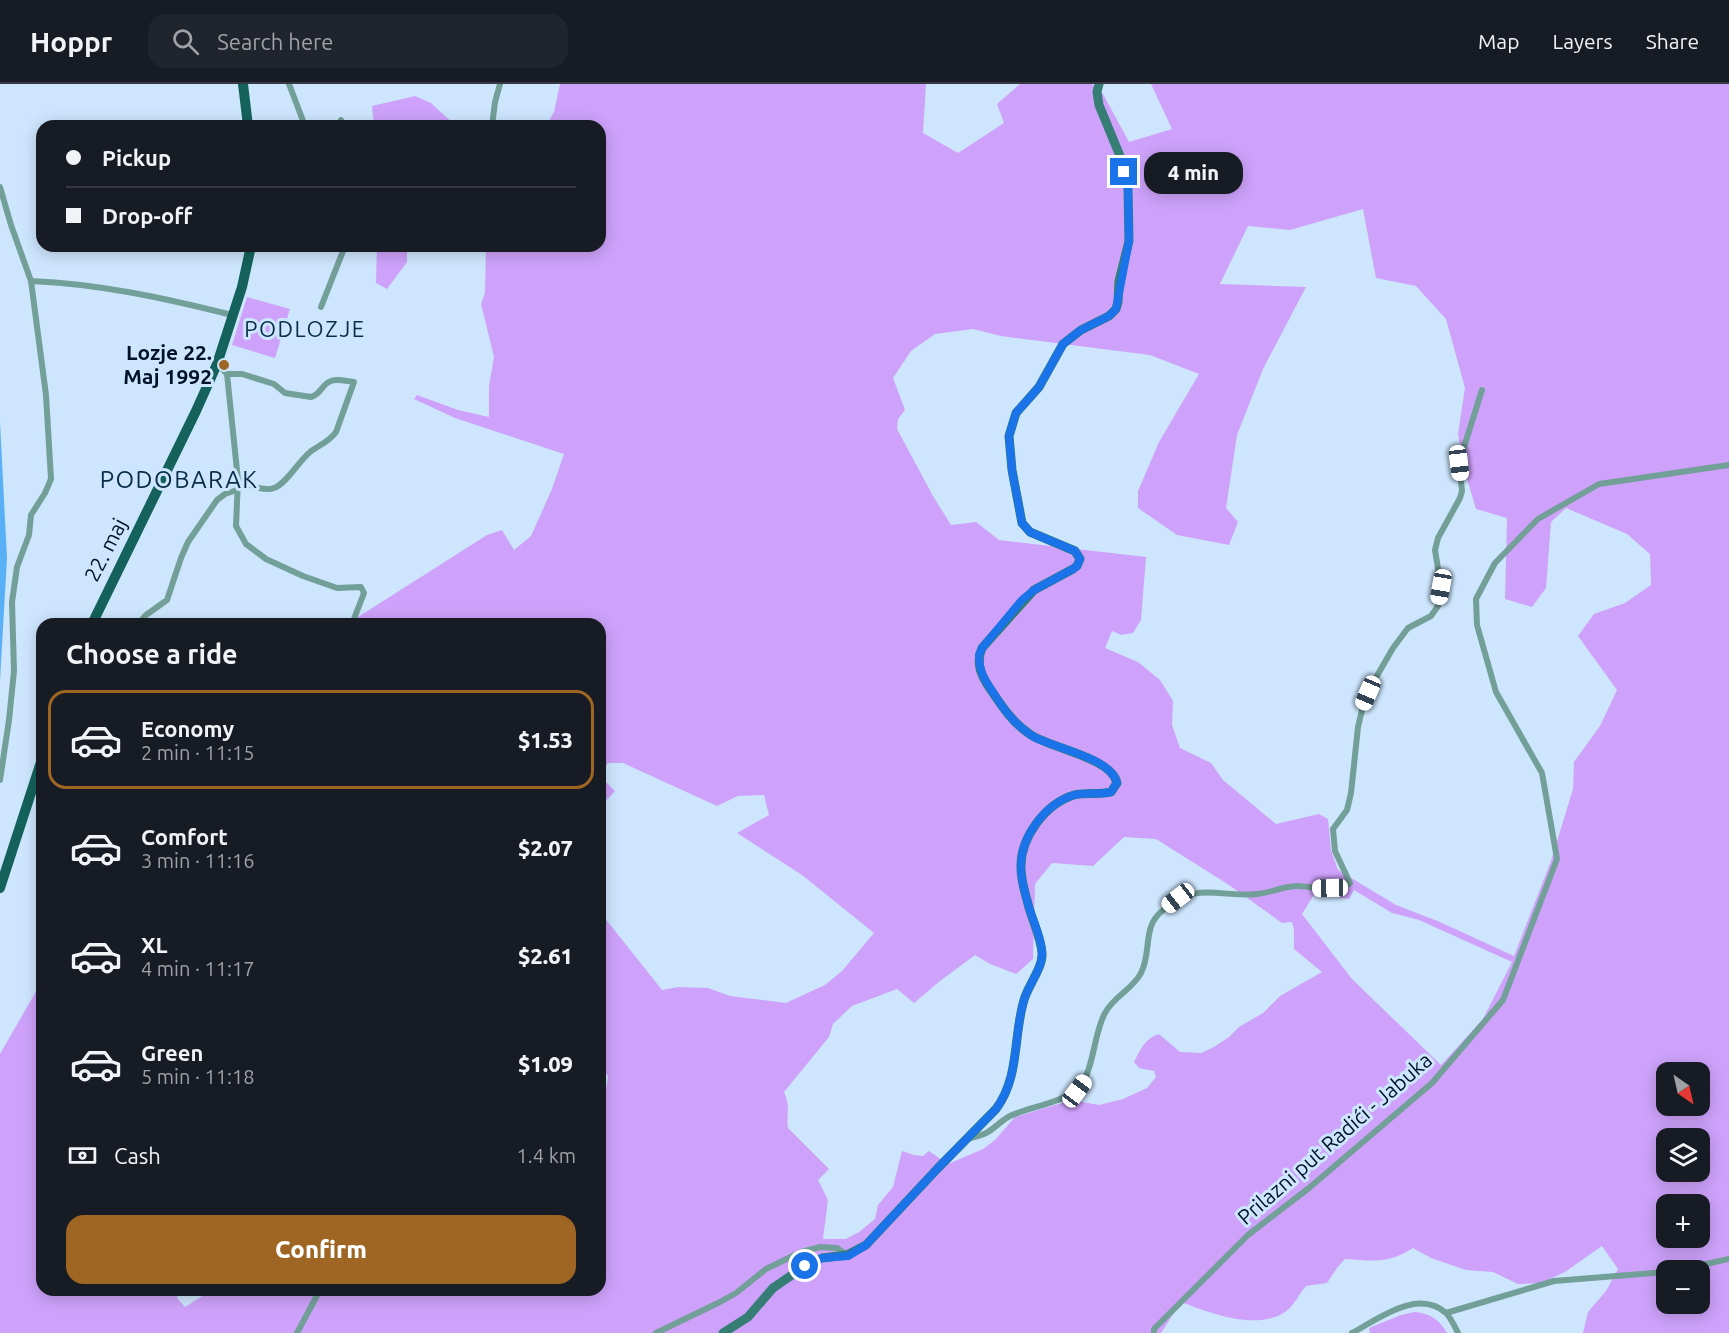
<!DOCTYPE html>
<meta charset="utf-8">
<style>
:root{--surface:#171b24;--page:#20242c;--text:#f1f3f6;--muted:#9ea1a6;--line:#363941;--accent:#9e6523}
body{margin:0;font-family:Ubuntu,sans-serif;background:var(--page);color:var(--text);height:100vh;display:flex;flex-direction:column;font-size:22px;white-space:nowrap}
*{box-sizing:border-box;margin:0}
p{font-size:20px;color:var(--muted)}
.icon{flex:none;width:33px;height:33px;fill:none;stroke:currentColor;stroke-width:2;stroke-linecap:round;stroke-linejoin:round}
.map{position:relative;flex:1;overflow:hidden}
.side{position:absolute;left:36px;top:534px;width:570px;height:678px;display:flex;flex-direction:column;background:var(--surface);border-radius:18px;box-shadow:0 3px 15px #0003}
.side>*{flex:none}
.guide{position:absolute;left:36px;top:36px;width:570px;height:132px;border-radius:18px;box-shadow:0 3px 15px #0003;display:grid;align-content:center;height:132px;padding:0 30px;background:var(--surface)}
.needle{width:39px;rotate:146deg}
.buttons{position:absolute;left:1656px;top:978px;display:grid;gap:12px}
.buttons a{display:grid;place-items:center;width:54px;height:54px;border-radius:12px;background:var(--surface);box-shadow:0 3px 15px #0003;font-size:30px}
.end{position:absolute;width:27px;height:27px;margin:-14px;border:8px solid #1a73e8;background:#fff;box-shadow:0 0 0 3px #fff}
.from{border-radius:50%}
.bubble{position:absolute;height:42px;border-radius:18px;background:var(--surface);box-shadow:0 3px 15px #0003;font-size:20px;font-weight:800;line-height:42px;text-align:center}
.car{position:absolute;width:18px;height:36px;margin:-18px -9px;border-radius:8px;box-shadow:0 0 4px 2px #0007;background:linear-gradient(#fff 24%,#345 0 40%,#fff 0 76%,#345 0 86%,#fff 0)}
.guide b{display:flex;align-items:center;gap:21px;height:57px;font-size:22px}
.guide b+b{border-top:2px solid var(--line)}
.guide i{width:15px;height:15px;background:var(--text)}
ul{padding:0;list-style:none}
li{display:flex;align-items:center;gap:18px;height:99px;margin:0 12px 9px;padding:0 18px;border:3px solid transparent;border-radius:18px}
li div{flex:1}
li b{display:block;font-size:22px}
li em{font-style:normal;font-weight:800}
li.selected{border-color:var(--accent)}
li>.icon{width:54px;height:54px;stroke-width:1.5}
h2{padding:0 30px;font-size:27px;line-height:72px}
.pay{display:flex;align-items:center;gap:15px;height:66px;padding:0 30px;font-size:22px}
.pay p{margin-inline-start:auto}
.cta{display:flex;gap:12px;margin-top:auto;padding:12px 30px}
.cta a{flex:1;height:69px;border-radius:18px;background:var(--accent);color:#fff;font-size:24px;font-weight:800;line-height:69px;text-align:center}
header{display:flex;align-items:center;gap:36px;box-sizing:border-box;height:84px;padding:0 30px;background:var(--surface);border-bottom:2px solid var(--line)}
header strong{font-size:28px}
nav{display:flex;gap:33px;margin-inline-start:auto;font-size:21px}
.search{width:420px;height:54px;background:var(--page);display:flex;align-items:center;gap:15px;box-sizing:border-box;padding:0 21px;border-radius:18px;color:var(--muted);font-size:22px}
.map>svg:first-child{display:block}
.green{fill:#cea2fb;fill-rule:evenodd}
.water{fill:#5ab0f7}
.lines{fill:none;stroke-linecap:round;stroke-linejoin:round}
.street{stroke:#739f99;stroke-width:6}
.secondary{stroke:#367d75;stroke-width:9}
.primary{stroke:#14625b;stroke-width:10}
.route{stroke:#1a73e8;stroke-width:8}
.poi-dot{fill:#9e6523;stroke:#cde6fe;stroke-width:2}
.labels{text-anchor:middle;stroke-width:6;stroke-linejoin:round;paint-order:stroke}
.poi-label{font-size:21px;font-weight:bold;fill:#001227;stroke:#cde6fe;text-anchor:end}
.street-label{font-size:21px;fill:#001227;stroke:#cde6fe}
.neighbourhood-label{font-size:22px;letter-spacing:1.5px;fill:#092d48;stroke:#cde6fe}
.quarter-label{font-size:24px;letter-spacing:1.5px;fill:#092d48;stroke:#cde6fe}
</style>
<header>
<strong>Hoppr</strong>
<div class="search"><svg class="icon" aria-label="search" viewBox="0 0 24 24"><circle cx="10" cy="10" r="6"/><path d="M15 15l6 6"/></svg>Search here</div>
<nav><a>Map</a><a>Layers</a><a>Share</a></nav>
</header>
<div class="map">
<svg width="1729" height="1249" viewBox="0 0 1729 1249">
<rect width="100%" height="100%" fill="#cde6fe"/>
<path class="green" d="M 560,0 L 926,0 L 923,49 L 958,69 L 1004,39 L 997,20 L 1020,0 L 1092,0 L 1103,10 L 1129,58 L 1172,45 L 1151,0 L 1729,0 L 1729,1249 L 1583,1249 L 1588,1228 L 1606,1207 L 1618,1185 L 1602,1162 L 1565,1188 L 1541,1199 L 1518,1200 L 1493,1188 L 1466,1186 L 1431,1174 L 1413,1164 C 1388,1180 1373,1177 1345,1175 L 1337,1184 L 1327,1199 L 1306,1202 C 1300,1209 1295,1219 1289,1225 C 1261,1249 1210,1229 1181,1218 L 1161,1249 L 0,1249 L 0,970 L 42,897 L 42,1206 L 178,1206 L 177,1214 L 185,1223 L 212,1206 L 374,1206 L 372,1211 L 384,1212 L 399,1206 L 600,1206 L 600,1084 L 603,1080 L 606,1058 C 594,1037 606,1014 608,992 L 603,986 L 605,960 L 600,959 L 600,828 L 662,906 L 678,903 L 708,904 L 730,912 L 786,919 L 825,901 L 842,887 L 874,849 L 802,791 L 737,749 L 769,731 L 764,711 L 738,712 L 717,722 L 623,679 L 608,679 L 600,691 L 600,540 L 347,540 L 487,451 L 502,446 L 514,466 L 531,452 L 552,405 L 564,370 L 455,334 L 414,315 L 417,311 L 458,326 L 489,333 L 489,302 L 494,273 L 481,220 L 485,209 L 486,162 L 600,162 L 600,42 L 546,42 L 554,28 ZM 1363,125 L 1376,194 L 1416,202 L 1446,235 L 1465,304 L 1458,350 L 1465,388 L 1476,425 L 1507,434 L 1505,515 L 1532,523 L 1546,504 L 1551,438 L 1566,424 L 1627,450 L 1650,470 L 1651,501 L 1625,519 L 1594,530 L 1578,552 L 1617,606 L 1600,642 L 1574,678 L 1573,705 L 1551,777 L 1514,872 L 1440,838 L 1396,821 L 1338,786 L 1331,766 L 1328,735 L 1319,730 L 1276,740 L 1223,696 L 1211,679 L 1180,664 L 1172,641 L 1173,617 L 1160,596 L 1138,578 L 1105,564 L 1112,547 L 1121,551 L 1133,549 L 1141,536 L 1146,473 L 999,456 L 976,438 L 951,441 L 933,412 L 897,345 L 898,335 L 905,326 L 893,294 L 911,267 L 935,250 L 973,245 L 1001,252 L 1150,271 L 1199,290 L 1159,358 L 1138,407 L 1138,424 L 1177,451 L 1229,461 L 1238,438 L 1226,424 L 1237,351 L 1263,285 L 1306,203 L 1220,200 L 1248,142 L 1290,146 ZM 1124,753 L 1156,755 L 1229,801 L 1282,839 L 1292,838 L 1294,846 L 1294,865 L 1322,888 L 1280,912 L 1263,929 L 1239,943 L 1229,953 L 1214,963 L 1201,969 L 1180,968 L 1159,950 C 1145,954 1140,966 1134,978 L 1139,984 L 1154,987 L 1156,993 L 1147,1004 L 1123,1015 L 1099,1021 L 1072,1016 L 1015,1033 L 995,1056 L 983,1065 L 948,1080 L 929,1067 L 923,1072 L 914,1071 L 902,1067 L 893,1103 L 878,1121 L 875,1135 L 859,1148 L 846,1155 L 823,1155 L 828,1116 L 818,1096 L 829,1085 L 788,1044 C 786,1030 791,1023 784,1008 L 829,953 L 833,940 L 852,922 L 897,905 L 914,919 L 940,897 L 975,871 L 990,880 L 1016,890 L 1033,875 L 1035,800 L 1052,779 L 1093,782 ZM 1354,806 L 1392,829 L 1419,836 L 1512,878 L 1483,935 L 1441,981 L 1352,895 L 1302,830 L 1315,809 L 1349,815 ZM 1666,988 L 1700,988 L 1700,1022 L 1666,1022 ZM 1666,1054 L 1700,1054 L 1700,1088 L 1666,1088 ZM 1666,1120 L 1700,1120 L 1700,1154 L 1666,1154 ZM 1666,1186 L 1700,1186 L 1700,1220 L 1666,1220 Z
M 415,12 L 431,19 L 456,42 L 374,42 L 372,22 Z
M 377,162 L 407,162 L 407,178 L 387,205 L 376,199 Z
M 247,213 L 290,225 L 275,274 L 232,261 Z
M 600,692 L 615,707 L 600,723 Z
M 1415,1228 C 1430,1229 1440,1236 1447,1249 L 1370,1249 L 1369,1244 L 1401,1231 Z"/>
<path class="water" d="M 0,338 L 7,474 L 0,597 Z"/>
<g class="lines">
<path class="street" d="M 289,0 L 305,42
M 341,36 L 342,42
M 492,42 L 495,18 L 500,0
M 0,103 L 11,141 L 31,197 L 46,311 L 51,395 L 45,409 L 31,431 L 29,451 L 17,483 L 12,518 L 14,587 L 9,636 L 0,696
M 336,162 L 344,165
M 31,197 C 101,200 164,214 232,231
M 321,223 L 345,162
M 217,280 L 227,290 L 238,396 L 236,442 L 246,460 L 266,475 L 303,492 L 337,504 L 361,503 L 364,509 L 352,540
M 227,290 L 242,290 L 274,300 L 285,309 L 311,313 C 319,311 320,305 326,300 C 333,293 345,297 354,298 L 336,348 C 329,358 319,361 310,368 C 299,377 286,400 274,404 C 263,408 248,400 238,396
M 138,540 L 146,531 L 167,516 L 181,474 L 188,458 L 217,416 L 225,410 L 237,406
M 967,1055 C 974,1053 982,1052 988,1048 C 996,1043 1002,1036 1010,1032 C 1031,1022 1071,1018 1083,998 C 1094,981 1094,949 1105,929 C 1113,913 1133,905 1141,889 C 1152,868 1142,843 1162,827 C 1199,796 1216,814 1257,810 C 1270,809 1284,802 1297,802 C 1314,802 1336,811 1350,799 L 1335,767 L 1333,745 L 1347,726 L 1351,709 L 1358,643 L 1363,622 L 1374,597 L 1393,564 L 1408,544 L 1431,532 L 1438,522 L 1441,503 L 1435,466 L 1438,454 L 1460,414 L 1462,407 L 1459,379 L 1482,306
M 1679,1186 L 1729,1175
M 1446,1229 L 1554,1197 L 1666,1188
M 297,1249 L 320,1206
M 656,1249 L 720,1218 L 736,1209 L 766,1185 L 801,1168 L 820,1163 L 837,1164 L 847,1171
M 1154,1249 L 1154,1245 L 1248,1151 L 1309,1104 L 1432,999 L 1503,916 L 1557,775 L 1542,689 L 1496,608 L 1477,541 L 1476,515 L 1495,479 L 1538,435 L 1599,400 L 1729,381
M 1352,1249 C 1378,1235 1418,1204 1446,1229 C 1451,1234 1455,1243 1458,1249"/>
<path class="secondary" d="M 723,1249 L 748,1233 L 773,1204 L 805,1182 L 822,1174 L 847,1171 L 866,1161 L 938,1084 L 996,1025 C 1020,993 1013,952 1024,916 C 1028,901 1043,884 1042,869 C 1041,853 1032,836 1028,820 C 1025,808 1021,797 1021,784 C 1020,754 1045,720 1074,711 C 1086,708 1099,711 1111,708 L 1117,699 C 1112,674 1051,664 1031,651 C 1013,639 1003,624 991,606 C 982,593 975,580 982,564 L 1034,506 L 1073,485 L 1077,482 L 1080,475 L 1075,467 L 1030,448 L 1022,439 L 1012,386 L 1009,352 L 1016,329 L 1039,303 L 1063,260 L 1081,246 L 1109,232 L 1116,225 L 1118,218 L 1119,197 L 1129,157 L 1128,105 L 1120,72 L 1099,21 L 1097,8 L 1099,0"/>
<path class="primary" d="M 243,0 L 248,42
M 92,540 L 196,327 L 217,280 L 242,203 L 251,162
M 0,804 L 42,675"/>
</g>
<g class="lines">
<path class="route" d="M 805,1182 L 822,1174 L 848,1172 L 866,1161 L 938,1084 L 996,1025 C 1020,993 1013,952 1024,916 C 1028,901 1043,884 1042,869 C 1042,853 1032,836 1028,820 C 1025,808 1021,797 1021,784 C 1020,753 1045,720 1074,711 C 1086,708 1099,711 1111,708 L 1117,699 C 1112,674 1054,664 1034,653 C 1017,643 1006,629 996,613 C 986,598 979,589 979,571 L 982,564 L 1022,516 L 1034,506 L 1073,485 L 1077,482 L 1080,475 L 1075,467 L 1030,448 L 1022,439 L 1012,386 L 1009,352 L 1016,329 L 1039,303 L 1063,260 L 1081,246 L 1109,232 L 1116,225 L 1129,157 L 1128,105 L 1124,88"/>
</g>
<circle class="poi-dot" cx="224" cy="281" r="6"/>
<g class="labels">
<g class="poi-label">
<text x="212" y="276">Lozje 22.<tspan x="212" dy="24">Maj 1992</tspan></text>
</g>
<g class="street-label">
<text transform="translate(106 466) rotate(-63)" y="7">22. maj</text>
<text transform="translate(1335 1055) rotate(-41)" y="7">Prilazni put Radići - Jabuka</text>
</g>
<g class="neighbourhood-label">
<text x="305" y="253">PODLOZJE</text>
</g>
<g class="quarter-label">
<text x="179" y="404">PODOBARAK</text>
</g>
</g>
</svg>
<div class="buttons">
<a><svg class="needle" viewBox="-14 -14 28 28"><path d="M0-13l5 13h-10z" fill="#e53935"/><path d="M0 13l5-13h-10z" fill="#9ea1a6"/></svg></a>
<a><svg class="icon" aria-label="layers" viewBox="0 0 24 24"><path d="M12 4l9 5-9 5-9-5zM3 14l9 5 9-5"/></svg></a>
<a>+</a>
<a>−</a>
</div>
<i class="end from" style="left:805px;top:1182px"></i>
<i class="end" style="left:1124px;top:88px"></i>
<div class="bubble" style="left:1144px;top:68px;width:99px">4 min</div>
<i class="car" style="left:1459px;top:379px;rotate:173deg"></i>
<i class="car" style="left:1441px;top:503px;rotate:190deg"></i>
<i class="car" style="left:1368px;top:609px;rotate:203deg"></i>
<i class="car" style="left:1330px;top:804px;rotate:269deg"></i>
<i class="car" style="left:1178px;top:814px;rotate:232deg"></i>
<i class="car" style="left:1077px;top:1007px;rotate:37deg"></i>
<div class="guide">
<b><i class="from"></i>Pickup</b>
<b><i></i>Drop-off</b>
</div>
<section class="side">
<h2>Choose a ride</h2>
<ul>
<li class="selected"><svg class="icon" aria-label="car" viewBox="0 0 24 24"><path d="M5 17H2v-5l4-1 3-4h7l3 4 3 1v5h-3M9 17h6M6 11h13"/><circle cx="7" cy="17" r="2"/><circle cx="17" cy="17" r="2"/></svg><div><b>Economy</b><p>2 min · 11:15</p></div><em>$1.53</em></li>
<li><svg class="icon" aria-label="car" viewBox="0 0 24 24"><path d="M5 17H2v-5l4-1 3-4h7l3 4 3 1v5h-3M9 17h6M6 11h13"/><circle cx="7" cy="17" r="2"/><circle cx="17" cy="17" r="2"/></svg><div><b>Comfort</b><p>3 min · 11:16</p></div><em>$2.07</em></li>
<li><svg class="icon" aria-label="car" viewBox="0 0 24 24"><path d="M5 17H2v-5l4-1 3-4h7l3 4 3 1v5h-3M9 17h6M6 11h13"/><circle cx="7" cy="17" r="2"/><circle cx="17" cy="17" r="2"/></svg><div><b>XL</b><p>4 min · 11:17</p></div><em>$2.61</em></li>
<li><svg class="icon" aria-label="car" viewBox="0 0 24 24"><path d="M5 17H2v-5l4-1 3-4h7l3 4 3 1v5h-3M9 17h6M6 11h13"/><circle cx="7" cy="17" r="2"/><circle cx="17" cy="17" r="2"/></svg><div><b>Green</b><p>5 min · 11:18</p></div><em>$1.09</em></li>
</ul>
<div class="pay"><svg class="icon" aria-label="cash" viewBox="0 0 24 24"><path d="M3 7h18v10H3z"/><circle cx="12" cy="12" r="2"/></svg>Cash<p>1.4 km</p></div>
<div class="cta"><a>Confirm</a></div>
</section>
</div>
